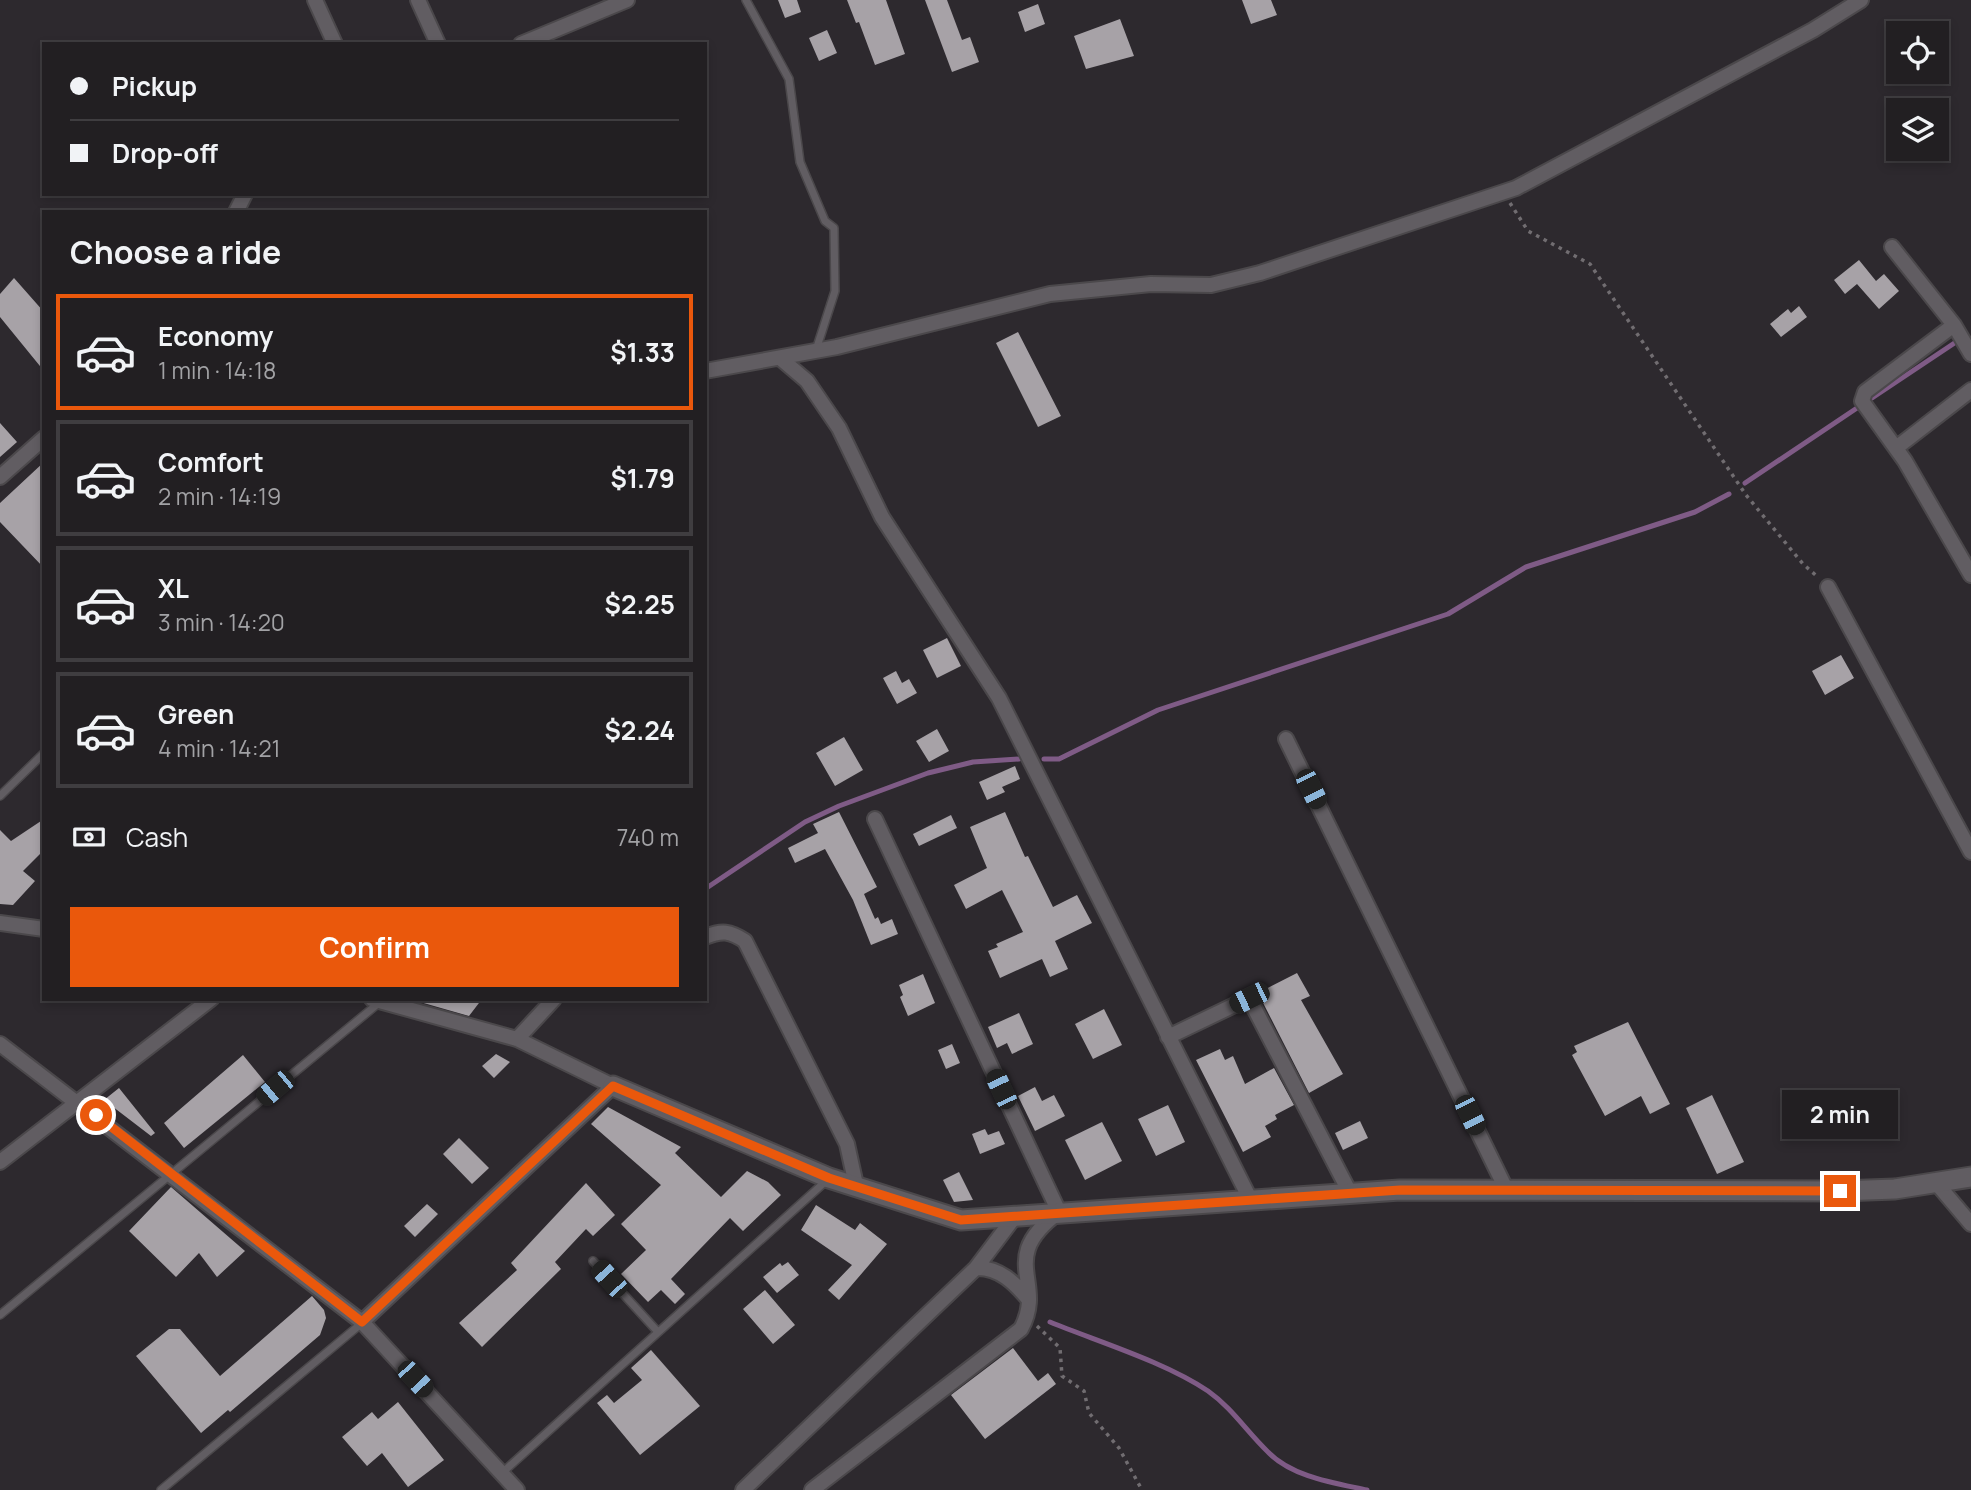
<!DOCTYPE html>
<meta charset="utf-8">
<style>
:root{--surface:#221f22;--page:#2e2c2f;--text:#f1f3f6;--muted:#a2a2a5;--line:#3f3d40;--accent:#ea580c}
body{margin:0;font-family:Manrope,sans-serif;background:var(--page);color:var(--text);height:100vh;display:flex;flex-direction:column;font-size:26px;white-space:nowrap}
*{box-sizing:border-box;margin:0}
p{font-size:23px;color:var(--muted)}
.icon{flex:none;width:38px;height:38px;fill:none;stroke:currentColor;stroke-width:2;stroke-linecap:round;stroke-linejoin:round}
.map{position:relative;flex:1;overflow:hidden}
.panel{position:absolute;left:42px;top:210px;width:665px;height:791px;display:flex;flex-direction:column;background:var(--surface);border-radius:0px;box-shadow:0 4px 10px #0003,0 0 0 2px var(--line)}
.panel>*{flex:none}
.guide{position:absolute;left:42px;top:42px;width:665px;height:154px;border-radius:0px;box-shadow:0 4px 10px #0003,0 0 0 2px var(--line);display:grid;align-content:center;height:154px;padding:0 28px;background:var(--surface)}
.fabs{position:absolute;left:1886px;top:21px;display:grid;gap:14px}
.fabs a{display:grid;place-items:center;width:63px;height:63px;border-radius:0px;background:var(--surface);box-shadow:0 4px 10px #0003,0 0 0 2px var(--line);font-size:35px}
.end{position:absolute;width:32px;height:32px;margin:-16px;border:9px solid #ea580c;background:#fff;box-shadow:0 0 0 4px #fff}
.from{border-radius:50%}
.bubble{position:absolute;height:49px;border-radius:0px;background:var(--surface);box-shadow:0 4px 10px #0003,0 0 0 2px var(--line);font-size:23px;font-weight:700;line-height:49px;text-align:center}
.car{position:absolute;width:21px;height:42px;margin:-21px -10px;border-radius:9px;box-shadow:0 0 5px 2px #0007;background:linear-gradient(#222 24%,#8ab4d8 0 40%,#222 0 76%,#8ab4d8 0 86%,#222 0)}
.guide b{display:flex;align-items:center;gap:24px;height:66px;font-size:26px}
.guide b+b{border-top:2px solid var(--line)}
.guide i{width:18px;height:18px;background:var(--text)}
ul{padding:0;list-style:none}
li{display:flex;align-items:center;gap:21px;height:116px;margin:0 14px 10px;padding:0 14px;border:4px solid var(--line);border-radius:0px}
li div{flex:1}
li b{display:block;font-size:26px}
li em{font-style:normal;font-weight:700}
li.active{border-color:var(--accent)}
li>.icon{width:63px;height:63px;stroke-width:1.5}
h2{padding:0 28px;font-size:32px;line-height:84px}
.pay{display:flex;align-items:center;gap:18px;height:77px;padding:0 28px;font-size:26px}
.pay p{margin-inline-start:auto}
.primary-button{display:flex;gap:14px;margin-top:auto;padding:14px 28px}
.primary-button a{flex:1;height:80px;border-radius:0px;background:var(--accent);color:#fff;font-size:28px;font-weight:700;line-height:80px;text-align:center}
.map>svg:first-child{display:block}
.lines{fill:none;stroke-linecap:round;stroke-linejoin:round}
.stream{stroke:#7f5b86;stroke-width:5}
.building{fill:#a7a2a7}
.lane-casing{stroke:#4b484b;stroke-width:10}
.street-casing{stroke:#4b484b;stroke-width:18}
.secondary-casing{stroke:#4b484b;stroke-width:23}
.path{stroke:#716d71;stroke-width:3.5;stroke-dasharray:3.5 5;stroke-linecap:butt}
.lane{stroke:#615d62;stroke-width:7}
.street{stroke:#615d62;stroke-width:14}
.secondary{stroke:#615d62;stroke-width:19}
.route{stroke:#ea580c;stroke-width:9}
</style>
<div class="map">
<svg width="1971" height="1490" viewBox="0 0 1971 1490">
<rect width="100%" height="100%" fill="#2d292e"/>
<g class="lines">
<path class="stream" d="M 1872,398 L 1956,342
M 1745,483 L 1857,408
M 1044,759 L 1059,759 L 1158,710 L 1448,614 L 1526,567 L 1695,512 L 1729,494
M 705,889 L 805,822 L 839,806 L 928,773 L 973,762 L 1019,759
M 1050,1322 C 1099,1342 1165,1362 1208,1391 C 1232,1408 1247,1432 1268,1452 C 1292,1477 1335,1483 1367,1490"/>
</g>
<path class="building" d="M 778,0 L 797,0 L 801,12 L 785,18 Z
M 847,0 L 886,0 L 905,54 L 875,65 L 859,22 L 856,23 Z
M 925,0 L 947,0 L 962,40 L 970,37 L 979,62 L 952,72 Z
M 1242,0 L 1271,0 L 1277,15 L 1251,24 Z
M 1038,4 L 1045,24 L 1025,32 L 1018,12 Z
M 1120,19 L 1134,56 L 1086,69 L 1074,36 Z
M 827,30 L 837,53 L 819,61 L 809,38 Z
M 1859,260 L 1876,281 L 1884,274 L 1899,291 L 1879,309 L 1857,284 L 1845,294 L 1834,280 Z
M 14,278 L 44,312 L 44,371 L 0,317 L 0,294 Z
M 1799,306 L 1807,317 L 1781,337 L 1770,324 L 1788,309 L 1791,313 Z
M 1018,332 L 1061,416 L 1038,427 L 996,343 Z
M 0,423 L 17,442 L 0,457 Z
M 44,462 L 44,568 L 0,522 L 0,503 Z
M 947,638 L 961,666 L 937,678 L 923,650 Z
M 1841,655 L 1854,678 L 1825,695 L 1812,671 Z
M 896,671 L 902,683 L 909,679 L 917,693 L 897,704 L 883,678 Z
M 937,729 L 949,751 L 929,762 L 916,741 Z
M 844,737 L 863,770 L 835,786 L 816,753 Z
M 1015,766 L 1020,779 L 1002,787 L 1005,792 L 987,800 L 979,782 Z
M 839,812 L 877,887 L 864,894 L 875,919 L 878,917 L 881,924 L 892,919 L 898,934 L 871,945 L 853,900 L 825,849 L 795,863 L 788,848 L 818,833 L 813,824 Z
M 1005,812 L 1025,857 L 1028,856 L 1053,907 L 1077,895 L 1092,923 L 1055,941 L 1068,969 L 1050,977 L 1042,959 L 1000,978 L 988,951 L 998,947 L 996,944 L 1023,932 L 1002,890 L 966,909 L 954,885 L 987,868 L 970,827 Z
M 951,815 L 957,828 L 919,846 L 913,834 Z
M 44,819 L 44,850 L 23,871 L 35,881 L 13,905 L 0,904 L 0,830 L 11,841 Z
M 1297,973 L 1310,996 L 1301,1000 L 1343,1074 L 1309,1093 L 1258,993 Z
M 923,974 L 935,1003 L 908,1016 L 900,997 L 903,995 L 899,985 Z
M 420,999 L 482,999 L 469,1016 L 420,1002 Z
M 1104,1009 L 1122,1045 L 1093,1059 L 1075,1024 Z
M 1019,1013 L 1033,1044 L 1012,1054 L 1007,1043 L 997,1048 L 988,1027 Z
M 1628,1022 L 1670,1104 L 1650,1114 L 1641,1096 L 1605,1116 L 1572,1055 L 1577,1052 L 1574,1046 Z
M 952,1044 L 960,1063 L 946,1069 L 938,1050 Z
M 1220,1049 L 1225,1060 L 1233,1056 L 1245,1084 L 1274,1068 L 1294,1105 L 1275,1115 L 1277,1119 L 1265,1126 L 1271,1137 L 1243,1152 L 1196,1060 Z
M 496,1054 L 510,1062 L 494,1078 L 482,1066 Z
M 243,1055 L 265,1082 L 184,1148 L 164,1123 Z
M 1035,1087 L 1042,1101 L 1054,1095 L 1065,1116 L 1035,1131 L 1018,1096 Z
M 119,1088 L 155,1133 L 151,1136 L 104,1100 Z
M 1712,1095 L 1744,1162 L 1717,1174 L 1686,1108 Z
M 1168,1105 L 1185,1142 L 1156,1156 L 1138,1119 Z
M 608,1107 L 681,1147 L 675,1153 L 721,1197 L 747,1171 L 768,1182 L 781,1195 L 743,1231 L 730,1218 L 671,1279 L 685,1294 L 675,1304 L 661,1290 L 648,1302 L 621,1274 L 646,1250 L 621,1224 L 661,1185 L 591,1124 Z
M 1360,1121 L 1368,1138 L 1343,1150 L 1335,1133 Z
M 1102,1122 L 1122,1161 L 1085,1180 L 1065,1140 Z
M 985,1129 L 988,1135 L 999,1131 L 1005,1144 L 980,1154 L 972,1134 Z
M 459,1138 L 489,1168 L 472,1184 L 443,1154 Z
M 959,1172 L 973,1200 L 954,1202 L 943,1180 Z
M 586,1183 L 615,1215 L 593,1236 L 586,1229 L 555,1262 L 561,1269 L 482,1347 L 459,1323 L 517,1270 L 511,1263 Z
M 171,1187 L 245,1251 L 217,1277 L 199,1253 L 176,1277 L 129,1231 Z
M 427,1204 L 438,1214 L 415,1237 L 404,1226 Z
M 816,1205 L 855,1230 L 860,1223 L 887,1244 L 839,1300 L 828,1290 L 852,1265 L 801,1230 Z
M 788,1262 L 799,1275 L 777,1293 L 763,1277 L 780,1263 L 782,1266 Z
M 765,1290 L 795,1325 L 773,1344 L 743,1309 Z
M 312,1296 L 324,1310 L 326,1318 L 320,1335 L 230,1412 L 228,1410 L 201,1433 L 136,1356 L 169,1329 L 180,1329 L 220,1376 Z
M 1013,1348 L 1038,1381 L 1048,1373 L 1056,1384 L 985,1439 L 951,1395 Z
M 651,1350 L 700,1406 L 640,1455 L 597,1403 L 607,1395 L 614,1403 L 642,1380 L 631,1368 Z
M 398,1402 L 444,1460 L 408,1487 L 382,1453 L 367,1466 L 342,1437 L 372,1412 L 378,1419 Z"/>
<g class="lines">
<defs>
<path id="lane" d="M 746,0 L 789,79 L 800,162 L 825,221 L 834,228 L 835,291 L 816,350
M 0,796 L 44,753
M 593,1261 L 658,1332
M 0,1315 L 380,1002
M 502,1473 L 826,1181
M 161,1490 L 362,1323"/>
<path id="street" d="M 315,0 L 335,44
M 418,0 L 438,44
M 521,44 L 627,0
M 236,212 L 245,194
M 1892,247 L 1954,325 L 1971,354
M 1954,325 L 1865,392 L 1862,401 L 1905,461 L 1971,575
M 780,358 L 807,381 L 839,428 L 882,517 L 999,698 L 1250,1199
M 705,371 L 837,347 L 1050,294 L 1151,284 L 1211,285 L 1260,273 L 1516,188 L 1813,30 L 1861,0
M 1896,448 L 1971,390
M 0,477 L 44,438
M 1828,587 L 1971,852
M 1286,739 L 1507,1191
M 0,923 L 44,929
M 705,937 C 722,930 730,931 745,941 L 847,1144 L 856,1185
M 1168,1037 L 1249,998 L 1350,1193
M 517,1039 L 554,999
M 0,1044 L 362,1322 L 517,1490
M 0,1162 L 211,999
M 1938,1185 L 1971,1224
M 976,1268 C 999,1267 1015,1283 1029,1300
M 362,1322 L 613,1086 L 517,1039 L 372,999
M 743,1490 L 976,1268 L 1016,1215
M 812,1490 L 1021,1329 C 1047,1281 996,1259 1059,1212 L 875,819"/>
<path id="secondary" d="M 613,1086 L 829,1178 L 961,1220 L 1400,1190 L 1840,1191 L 1895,1189 L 1971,1177"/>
</defs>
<use href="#lane" class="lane-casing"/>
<use href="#street" class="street-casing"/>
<use href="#secondary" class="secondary-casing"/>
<path class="path" d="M 1510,203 L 1528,231 L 1590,264 L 1746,495 L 1803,564 L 1819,578
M 1037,1326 L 1060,1348 L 1062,1376 L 1084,1391 L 1089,1413 L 1119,1448 L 1142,1490"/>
<use href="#lane" class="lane"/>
<use href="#street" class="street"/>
<use href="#secondary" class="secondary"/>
</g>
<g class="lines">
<path class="route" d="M 96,1115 L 362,1322 L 613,1086 L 829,1178 L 961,1220 L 1400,1190 L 1840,1191"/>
</g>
</svg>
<div class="fabs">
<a><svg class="icon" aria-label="locate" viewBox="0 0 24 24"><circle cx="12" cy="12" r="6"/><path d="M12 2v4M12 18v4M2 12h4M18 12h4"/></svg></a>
<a><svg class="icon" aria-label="layers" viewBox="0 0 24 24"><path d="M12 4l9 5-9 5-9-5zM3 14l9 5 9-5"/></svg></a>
</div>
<i class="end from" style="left:96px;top:1115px"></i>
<i class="end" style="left:1840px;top:1191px"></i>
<div class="bubble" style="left:1782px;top:1090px;width:116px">2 min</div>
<i class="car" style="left:1311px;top:789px;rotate:154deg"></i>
<i class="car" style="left:1249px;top:998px;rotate:244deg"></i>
<i class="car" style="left:275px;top:1088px;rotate:230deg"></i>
<i class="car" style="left:1001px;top:1089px;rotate:335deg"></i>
<i class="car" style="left:1470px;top:1115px;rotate:154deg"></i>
<i class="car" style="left:609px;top:1279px;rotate:318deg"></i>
<i class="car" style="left:415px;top:1379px;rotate:137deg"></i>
<div class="guide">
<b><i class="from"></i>Pickup</b>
<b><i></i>Drop-off</b>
</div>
<section class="panel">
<h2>Choose a ride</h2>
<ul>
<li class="active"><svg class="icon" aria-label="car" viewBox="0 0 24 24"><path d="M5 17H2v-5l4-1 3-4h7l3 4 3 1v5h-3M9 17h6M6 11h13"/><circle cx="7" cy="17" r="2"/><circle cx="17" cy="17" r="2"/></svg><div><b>Economy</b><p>1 min · 14:18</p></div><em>$1.33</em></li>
<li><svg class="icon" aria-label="car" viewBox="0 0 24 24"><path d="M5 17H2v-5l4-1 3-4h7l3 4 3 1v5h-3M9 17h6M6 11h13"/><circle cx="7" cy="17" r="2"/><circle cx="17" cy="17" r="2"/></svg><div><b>Comfort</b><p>2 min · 14:19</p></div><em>$1.79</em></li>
<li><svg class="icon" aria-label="car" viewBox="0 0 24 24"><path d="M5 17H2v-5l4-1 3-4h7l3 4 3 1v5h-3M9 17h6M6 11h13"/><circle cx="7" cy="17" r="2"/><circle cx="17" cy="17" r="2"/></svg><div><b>XL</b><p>3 min · 14:20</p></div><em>$2.25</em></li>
<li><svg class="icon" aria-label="car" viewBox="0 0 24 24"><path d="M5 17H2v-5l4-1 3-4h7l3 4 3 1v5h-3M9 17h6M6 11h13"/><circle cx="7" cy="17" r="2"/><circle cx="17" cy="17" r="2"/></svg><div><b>Green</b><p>4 min · 14:21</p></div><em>$2.24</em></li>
</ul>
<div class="pay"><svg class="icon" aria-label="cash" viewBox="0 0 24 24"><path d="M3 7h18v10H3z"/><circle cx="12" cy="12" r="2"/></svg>Cash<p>740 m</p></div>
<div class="primary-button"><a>Confirm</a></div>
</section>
</div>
